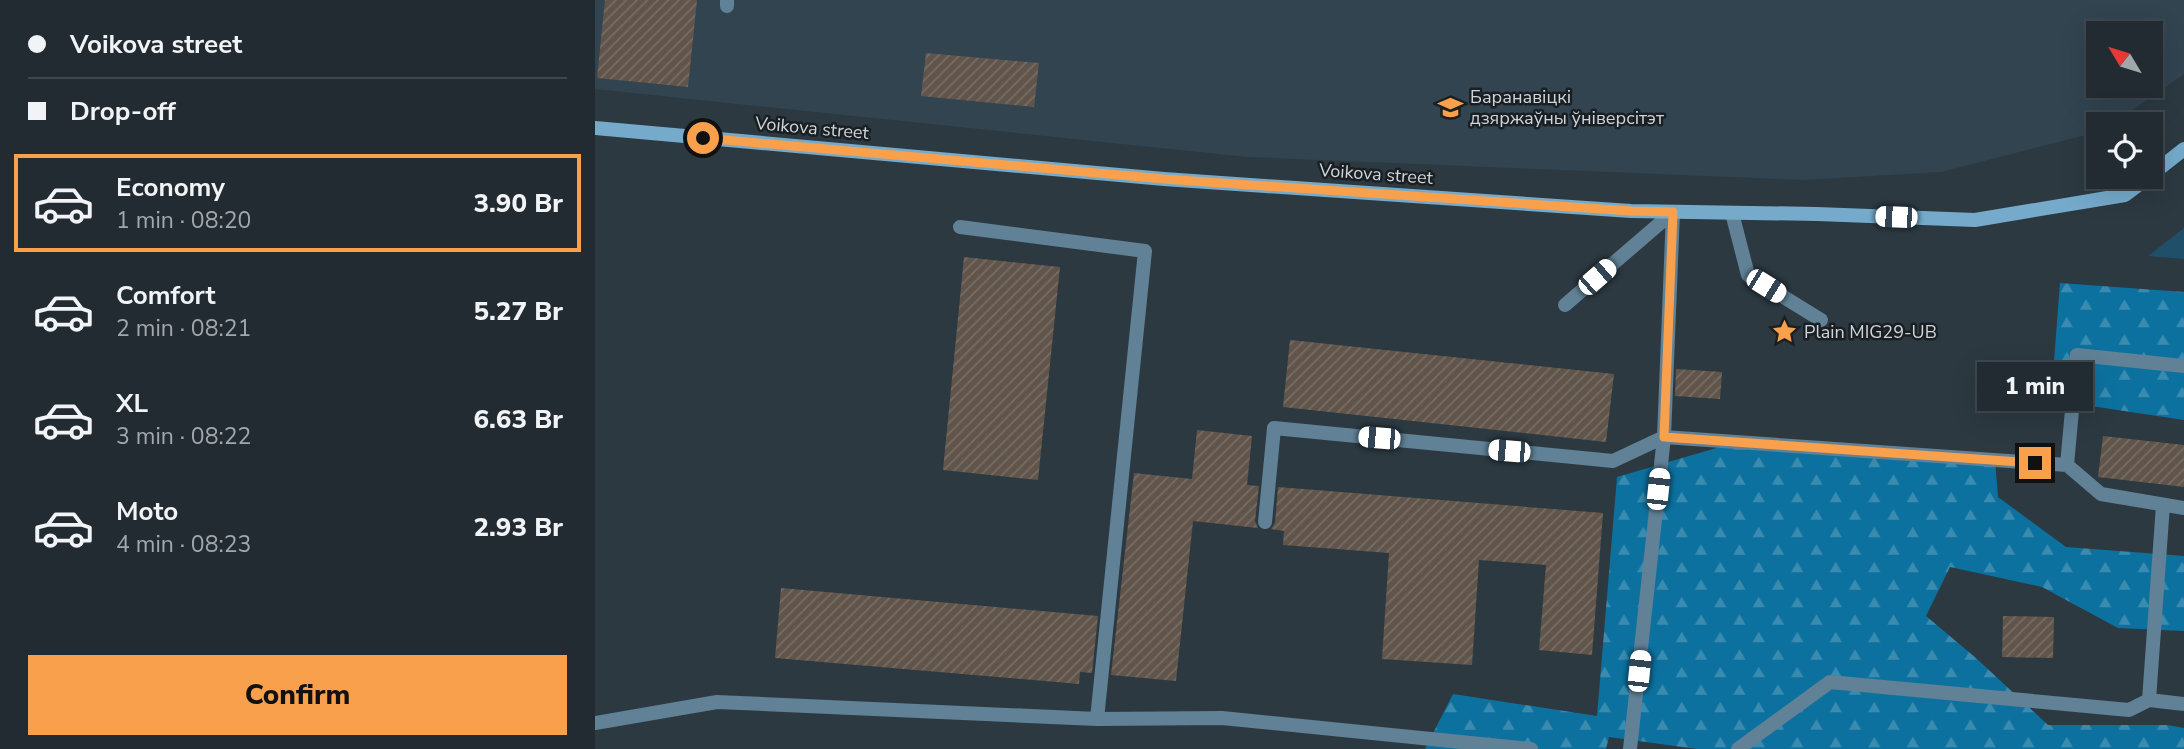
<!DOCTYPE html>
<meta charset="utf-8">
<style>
:root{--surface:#212b31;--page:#293339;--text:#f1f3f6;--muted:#a2a7ab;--line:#3e474d;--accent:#f9a04d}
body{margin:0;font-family:"Nunito Sans",sans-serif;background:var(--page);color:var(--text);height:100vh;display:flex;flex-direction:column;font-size:26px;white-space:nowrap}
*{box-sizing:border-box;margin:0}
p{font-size:23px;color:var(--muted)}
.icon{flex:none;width:38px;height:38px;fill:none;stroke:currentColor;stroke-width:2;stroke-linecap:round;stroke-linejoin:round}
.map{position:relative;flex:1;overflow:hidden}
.panel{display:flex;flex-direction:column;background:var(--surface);width:595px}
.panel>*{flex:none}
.top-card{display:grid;align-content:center;height:154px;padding:0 28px;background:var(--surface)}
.needle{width:46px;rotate:308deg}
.fabs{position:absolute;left:1491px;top:21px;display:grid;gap:14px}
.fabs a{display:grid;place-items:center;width:77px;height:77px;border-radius:0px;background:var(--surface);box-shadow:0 7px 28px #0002,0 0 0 2px var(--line);font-size:35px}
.end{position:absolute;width:32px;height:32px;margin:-16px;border:9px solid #f9a04d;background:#111;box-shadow:0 0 0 4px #111}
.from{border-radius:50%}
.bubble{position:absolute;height:49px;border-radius:0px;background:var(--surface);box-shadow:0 7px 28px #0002,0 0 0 2px var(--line);font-size:23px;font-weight:800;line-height:49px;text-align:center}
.car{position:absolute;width:21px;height:42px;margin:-21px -10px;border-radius:9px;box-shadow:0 0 5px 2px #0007;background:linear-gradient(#fff 24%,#345 0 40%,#fff 0 76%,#345 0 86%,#fff 0)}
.top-card b{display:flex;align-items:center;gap:24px;height:66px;font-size:26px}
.top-card b+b{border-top:2px solid var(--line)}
.top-card i{width:18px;height:18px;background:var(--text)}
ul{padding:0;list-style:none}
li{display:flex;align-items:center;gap:21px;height:98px;margin:0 14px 10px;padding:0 14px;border:4px solid transparent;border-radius:0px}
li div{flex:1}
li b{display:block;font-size:26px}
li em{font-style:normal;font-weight:800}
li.on{border-color:var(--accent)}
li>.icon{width:63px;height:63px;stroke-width:1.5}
.action{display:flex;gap:14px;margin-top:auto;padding:14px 28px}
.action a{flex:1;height:80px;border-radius:0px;background:var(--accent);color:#111;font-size:28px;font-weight:800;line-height:80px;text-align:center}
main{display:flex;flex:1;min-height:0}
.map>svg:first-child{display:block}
.built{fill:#314450;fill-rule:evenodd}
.green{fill:#204f69}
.forest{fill:url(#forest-firs)}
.building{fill:url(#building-hatch)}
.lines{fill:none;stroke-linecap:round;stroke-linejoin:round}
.lane{stroke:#608196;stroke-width:14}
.secondary{stroke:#75aacb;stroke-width:14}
.route{stroke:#f9a04d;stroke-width:9}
.labels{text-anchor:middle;stroke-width:5;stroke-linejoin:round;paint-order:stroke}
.poi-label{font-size:18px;fill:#ced6db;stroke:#1a1f23;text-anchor:start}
.street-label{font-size:18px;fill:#ced6db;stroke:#1a1f23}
</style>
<main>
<section class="panel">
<div class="top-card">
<b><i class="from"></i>Voikova street</b>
<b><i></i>Drop-off</b>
</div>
<ul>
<li class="on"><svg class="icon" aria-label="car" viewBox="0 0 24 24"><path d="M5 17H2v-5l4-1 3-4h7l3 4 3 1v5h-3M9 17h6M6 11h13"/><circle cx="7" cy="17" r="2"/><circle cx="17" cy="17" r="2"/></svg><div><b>Economy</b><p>1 min · 08:20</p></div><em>3.90 Br</em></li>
<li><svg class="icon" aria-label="car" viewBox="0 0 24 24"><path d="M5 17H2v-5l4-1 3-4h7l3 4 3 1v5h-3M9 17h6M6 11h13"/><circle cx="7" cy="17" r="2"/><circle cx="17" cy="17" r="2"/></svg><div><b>Comfort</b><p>2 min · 08:21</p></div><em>5.27 Br</em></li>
<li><svg class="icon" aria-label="car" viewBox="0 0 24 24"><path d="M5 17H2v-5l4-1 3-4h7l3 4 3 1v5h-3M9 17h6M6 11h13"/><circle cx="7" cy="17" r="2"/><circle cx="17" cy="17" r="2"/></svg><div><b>XL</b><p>3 min · 08:22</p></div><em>6.63 Br</em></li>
<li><svg class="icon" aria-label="car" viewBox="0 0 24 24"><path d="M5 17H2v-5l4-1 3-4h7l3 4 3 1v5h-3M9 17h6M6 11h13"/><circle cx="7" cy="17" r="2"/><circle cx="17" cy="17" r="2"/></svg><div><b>Moto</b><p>4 min · 08:23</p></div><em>2.93 Br</em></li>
</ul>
<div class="action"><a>Confirm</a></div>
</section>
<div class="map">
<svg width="1589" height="749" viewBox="0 0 1589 749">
<defs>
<pattern id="forest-firs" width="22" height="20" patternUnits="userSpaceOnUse" patternTransform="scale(1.75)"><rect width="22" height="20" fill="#0d719f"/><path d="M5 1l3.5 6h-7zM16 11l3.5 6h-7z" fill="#3a8bb0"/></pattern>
<pattern id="building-hatch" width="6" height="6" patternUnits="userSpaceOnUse" patternTransform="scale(1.75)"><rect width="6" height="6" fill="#61554b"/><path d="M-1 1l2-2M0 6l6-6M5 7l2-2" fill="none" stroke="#766d64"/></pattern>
</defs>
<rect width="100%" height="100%" fill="#2c3941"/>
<path class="built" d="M 0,0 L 1589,0 L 1589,74 L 1517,124 L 1503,124 L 1503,132 L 1346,172 L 1208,180 L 652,157 L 0,89 ZM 1503,33 L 1556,33 L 1556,86 L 1503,86 Z"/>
<path class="green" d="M 1589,228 L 1589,259 L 1553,256 Z"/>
<path class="forest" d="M 1465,283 L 1589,292 L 1589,420 L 1456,400 Z
M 1142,442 L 1400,460 L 1403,497 L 1471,547 L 1589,556 L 1589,631 L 1523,628 L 1447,587 L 1355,567 L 1331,616 L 1381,658 L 1453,725 L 1572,725 L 1589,728 L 1589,749 L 1102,749 L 1014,737 L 1011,749 L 830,749 L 858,694 L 1002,716 L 1022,477 Z"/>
<path class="building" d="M 10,0 L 102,0 L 93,87 L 2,78 Z
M 331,53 L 444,63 L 439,107 L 326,96 Z
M 369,257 L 465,267 L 443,480 L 348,470 Z
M 695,340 L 1019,374 L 1011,442 L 688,407 Z
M 1081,369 L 1127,372 L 1125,399 L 1080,396 Z
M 602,430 L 657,436 L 652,485 L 664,486 L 660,521 L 663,528 L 598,521 L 581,681 L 516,675 L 539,473 L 597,479 Z
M 1508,436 L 1589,445 L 1589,487 L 1503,477 Z
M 683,487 L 1008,513 L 997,655 L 944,650 L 951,565 L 884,560 L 877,665 L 787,659 L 794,553 L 688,545 L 689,531 L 676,529 L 680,523 Z
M 186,588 L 503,616 L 497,673 L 485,672 L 484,684 L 180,658 Z
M 1408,616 L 1459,617 L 1458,658 L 1407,657 Z"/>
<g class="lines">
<path class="lane" d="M 132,6 L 132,0
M 1137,213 L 1153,275 L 1226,320
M 365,227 L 550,251 L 502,719 L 627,718 L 936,749
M 1472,465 L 1482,355 L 1589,366
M 670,522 L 679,428 L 1018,461 L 1069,437 L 1078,212 L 970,305
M 1554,700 L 1568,505
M 0,723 L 122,702 L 502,719
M 1035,749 L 1069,437 L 1472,465 L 1506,494 L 1589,508
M 1143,749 L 1235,682 L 1534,710 L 1554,700 L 1589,704"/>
<path class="secondary" d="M 0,128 L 569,179 L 1036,211 L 1222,214 L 1380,220 L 1530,195 L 1554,177
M 1556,175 L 1589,149"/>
</g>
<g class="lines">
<path class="route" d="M 108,138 L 569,179 L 1036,211 L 1078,212 L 1069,437 L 1440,463"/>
</g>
<defs>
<symbol id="university-bare" viewBox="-9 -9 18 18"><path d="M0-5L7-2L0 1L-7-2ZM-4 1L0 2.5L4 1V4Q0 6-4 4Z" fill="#f9a04d" stroke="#1a1f23" stroke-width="2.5" paint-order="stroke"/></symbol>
<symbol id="sight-bare" viewBox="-9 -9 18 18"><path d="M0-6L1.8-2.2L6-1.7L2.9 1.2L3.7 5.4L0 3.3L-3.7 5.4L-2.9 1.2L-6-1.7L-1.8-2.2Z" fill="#f9a04d" stroke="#1a1f23" stroke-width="2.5" paint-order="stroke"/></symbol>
</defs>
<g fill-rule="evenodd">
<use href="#university-bare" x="838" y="90" width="35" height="35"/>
<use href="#sight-bare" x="1172" y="314" width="35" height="35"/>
</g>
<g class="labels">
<g class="poi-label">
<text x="875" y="103">Баранавіцкі<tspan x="875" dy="21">дзяржаўны ўніверсітэт</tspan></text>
<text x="1209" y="338">Plain MIG29-UB</text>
</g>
<g class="street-label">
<text transform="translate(217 128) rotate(5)" y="6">Voikova street</text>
<text transform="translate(781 174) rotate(4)" y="6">Voikova street</text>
</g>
</g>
</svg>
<div class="fabs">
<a><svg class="needle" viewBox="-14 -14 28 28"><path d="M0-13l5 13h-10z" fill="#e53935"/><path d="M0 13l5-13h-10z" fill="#a2a7ab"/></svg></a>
<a><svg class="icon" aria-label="locate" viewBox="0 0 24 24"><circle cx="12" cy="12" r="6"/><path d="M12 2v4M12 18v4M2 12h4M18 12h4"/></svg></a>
</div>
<i class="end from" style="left:108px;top:138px"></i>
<i class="end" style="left:1440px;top:463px"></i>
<div class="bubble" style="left:1382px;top:362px;width:116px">1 min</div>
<i class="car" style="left:1301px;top:217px;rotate:272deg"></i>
<i class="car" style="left:1002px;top:277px;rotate:49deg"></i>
<i class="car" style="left:1171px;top:286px;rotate:122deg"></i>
<i class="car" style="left:784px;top:438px;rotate:275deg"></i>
<i class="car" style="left:914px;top:451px;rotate:275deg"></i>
<i class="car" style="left:1063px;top:489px;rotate:6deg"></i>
<i class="car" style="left:1044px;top:671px;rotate:6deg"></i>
</div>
</main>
